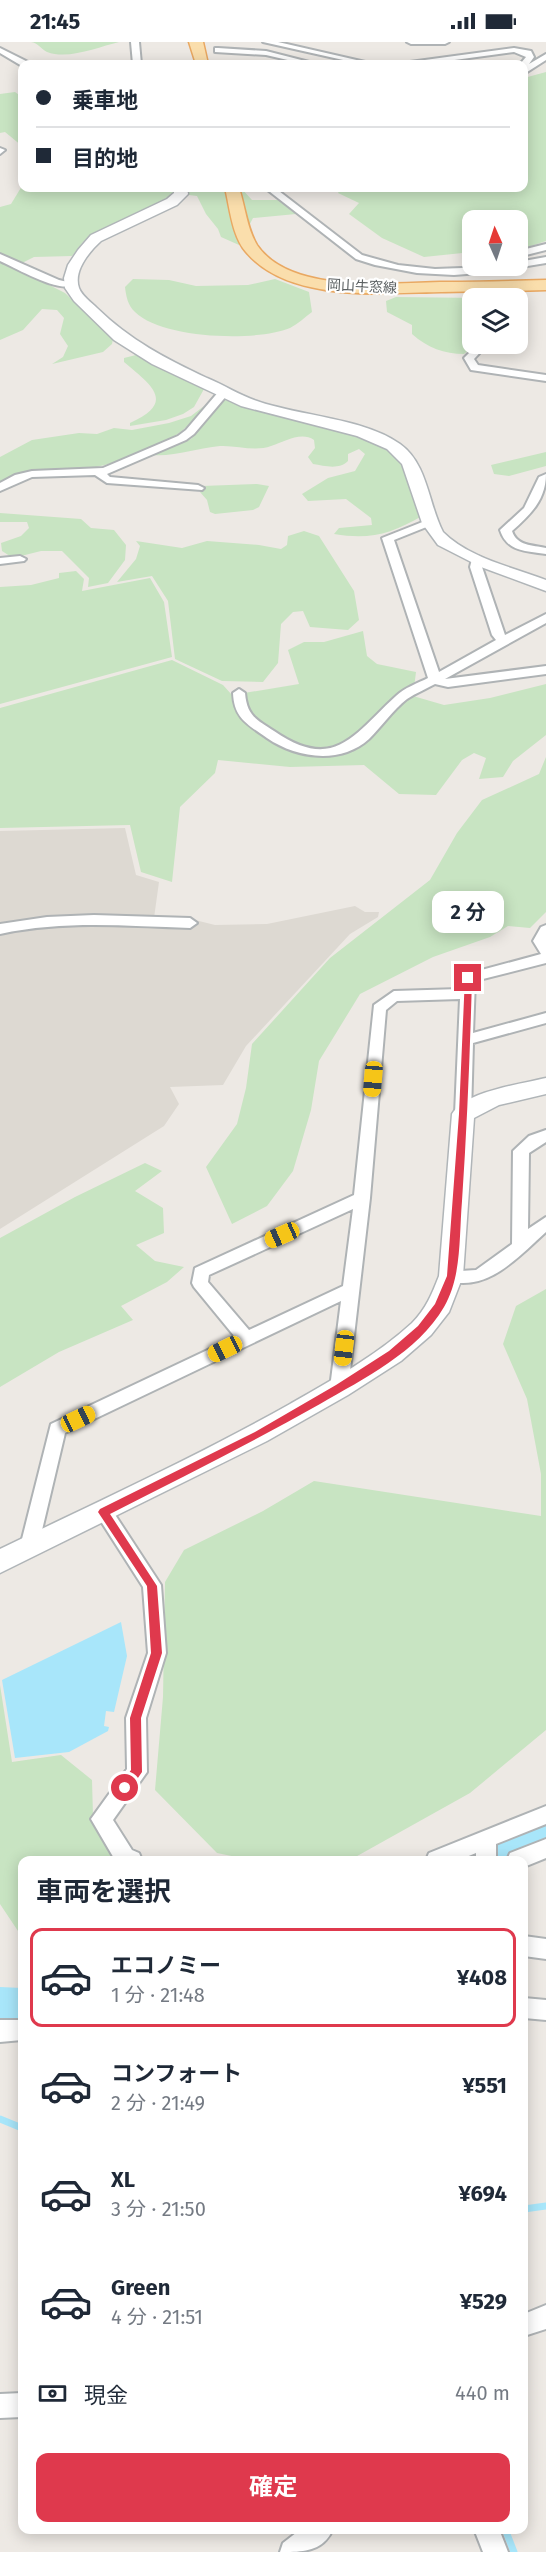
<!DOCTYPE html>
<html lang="ja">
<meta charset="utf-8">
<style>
:root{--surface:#fff;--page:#f2f2f3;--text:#1f2937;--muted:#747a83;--line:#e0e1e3;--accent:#df394d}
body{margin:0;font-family:"Fira Sans","Noto Sans JP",sans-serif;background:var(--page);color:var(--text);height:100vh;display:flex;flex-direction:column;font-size:22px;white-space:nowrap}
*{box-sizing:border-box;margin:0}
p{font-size:20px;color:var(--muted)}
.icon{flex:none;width:33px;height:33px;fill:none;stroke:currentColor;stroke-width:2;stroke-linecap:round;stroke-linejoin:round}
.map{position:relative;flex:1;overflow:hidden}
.details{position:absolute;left:18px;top:1814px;width:510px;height:678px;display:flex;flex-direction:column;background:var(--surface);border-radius:12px;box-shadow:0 3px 15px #0003}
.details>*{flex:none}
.top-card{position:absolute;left:18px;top:18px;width:510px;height:132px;border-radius:12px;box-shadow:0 3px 15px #0003;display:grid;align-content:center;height:132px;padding:0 18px;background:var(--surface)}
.needle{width:39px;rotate:357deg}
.fabs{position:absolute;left:462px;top:168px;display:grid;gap:12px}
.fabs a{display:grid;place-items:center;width:66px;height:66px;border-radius:12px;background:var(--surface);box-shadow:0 3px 15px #0003;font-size:30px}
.end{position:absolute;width:27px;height:27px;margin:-14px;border:8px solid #df394d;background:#fff;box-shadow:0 0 0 3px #fff}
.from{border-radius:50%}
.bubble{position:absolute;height:42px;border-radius:12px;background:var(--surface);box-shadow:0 3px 15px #0003;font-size:20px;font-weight:700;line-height:42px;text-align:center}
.car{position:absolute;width:18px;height:36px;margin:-18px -9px;border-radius:8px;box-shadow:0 0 4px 2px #0007;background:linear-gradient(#f5c518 24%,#345 0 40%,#f5c518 0 76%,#345 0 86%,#f5c518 0)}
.top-card b{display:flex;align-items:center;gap:21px;height:57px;font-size:22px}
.top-card b+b{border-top:2px solid var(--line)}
.top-card i{width:15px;height:15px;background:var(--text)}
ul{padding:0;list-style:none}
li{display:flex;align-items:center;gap:18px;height:99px;margin:0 12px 9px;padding:0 6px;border:3px solid transparent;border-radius:12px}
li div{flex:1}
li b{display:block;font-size:22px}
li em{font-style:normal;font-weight:700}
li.active{border-color:var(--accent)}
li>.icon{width:54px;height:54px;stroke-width:1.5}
h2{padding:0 18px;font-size:27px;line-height:72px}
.pay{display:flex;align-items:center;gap:15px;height:66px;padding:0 18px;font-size:22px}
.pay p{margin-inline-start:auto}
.action{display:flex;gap:12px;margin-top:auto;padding:12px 18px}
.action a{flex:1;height:69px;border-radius:12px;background:var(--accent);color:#fff;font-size:24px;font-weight:700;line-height:69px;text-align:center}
.status{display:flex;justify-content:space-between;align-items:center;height:42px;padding:0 30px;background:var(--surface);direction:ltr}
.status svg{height:16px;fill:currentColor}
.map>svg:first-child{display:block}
.education{fill:#ddd9d2}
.green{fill:#c8e4c2}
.water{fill:#a8e6fa}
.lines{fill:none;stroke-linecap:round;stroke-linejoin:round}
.stream{stroke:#a8e6fa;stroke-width:7}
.river{fill:#a8e6fa;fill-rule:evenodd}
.street-casing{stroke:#afb3b5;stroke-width:4}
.secondary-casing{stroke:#b0b5b8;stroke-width:3}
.primary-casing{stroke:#e9a862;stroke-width:3}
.street{fill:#fff;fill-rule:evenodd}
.secondary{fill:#fff;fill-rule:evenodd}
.primary{fill:#fadeac;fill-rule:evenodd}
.route{fill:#df394d}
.labels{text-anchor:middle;stroke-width:4.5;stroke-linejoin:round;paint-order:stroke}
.far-street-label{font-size:14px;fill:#5c6163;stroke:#fff}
</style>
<div class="status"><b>21:45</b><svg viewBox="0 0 49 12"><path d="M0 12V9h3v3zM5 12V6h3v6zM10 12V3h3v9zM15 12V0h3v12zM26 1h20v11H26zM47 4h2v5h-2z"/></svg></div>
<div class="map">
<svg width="546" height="2510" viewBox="0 0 546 2510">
<rect width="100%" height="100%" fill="#ede9e4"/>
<path class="education" d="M 125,786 L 136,833 L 159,840 L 154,876 L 195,878 L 215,883 L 267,882 L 355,864 L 365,870 L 379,870 L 378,875 L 350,892 L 246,1004 L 223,1043 L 170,1045 L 179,1062 L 164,1084 L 0,1187 L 0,789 Z"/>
<path class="green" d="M 31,0 L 119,0 C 98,5 69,18 47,10 C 41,7 38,1 31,0 Z
M 546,30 L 546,199 L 528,205 L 518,203 L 518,178 L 472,178 L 472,210 L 424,215 L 382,196 L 349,172 L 359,161 L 338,151 L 341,146 L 524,146 L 524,36 Z
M 15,50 L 22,55 L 22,104 L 5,90 L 0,91 L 0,52 Z
M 22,144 L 241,146 L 252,158 L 278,158 L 296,172 L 253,176 L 239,203 L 221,195 L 218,187 L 206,172 L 197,154 L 173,151 L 163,158 L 91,194 L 83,200 L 72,214 L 34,215 L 22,221 L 0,212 L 0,165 L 11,162 Z
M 0,218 L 65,251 L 113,297 L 112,302 L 103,310 L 52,322 L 63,315 L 68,304 L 60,292 L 64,276 L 57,268 L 42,267 L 23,288 L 0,298 Z
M 133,237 L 169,238 L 196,244 L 248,243 L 275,237 L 309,250 L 312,270 C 305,275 298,282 290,286 C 256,300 162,297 135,270 C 128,264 126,254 125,245 Z
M 396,255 L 480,256 L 472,256 L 472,302 L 476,302 L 464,312 C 444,312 428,306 412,292 L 412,283 L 387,270 L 386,259 Z
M 136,313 L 204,347 L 194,365 L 183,372 L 166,378 L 130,384 L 130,381 C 177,360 151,343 124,320 L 124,316 Z
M 221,358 C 234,358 248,366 261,370 C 297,380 337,386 372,401 C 382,405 392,410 399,419 C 411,433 415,457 422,474 C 391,492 370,498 334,492 L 339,486 L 372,483 L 371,476 L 346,457 L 308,459 L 302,452 L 328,436 L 355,429 L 365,412 L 359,407 L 348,412 L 348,419 C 339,428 325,424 313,422 L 308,415 L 315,406 L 314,398 C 301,389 284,400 271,404 C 255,410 236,403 220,404 C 197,406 175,415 151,413 L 191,397 Z
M 204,364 C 196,374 189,384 179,391 C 160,404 111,424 89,426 C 54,430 34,422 0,440 L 0,415 L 32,398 L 79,391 L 97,392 L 114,386 L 132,388 L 169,381 L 191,374 Z
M 546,410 L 546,424 L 509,434 L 494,432 L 491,423 Z
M 257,442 L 269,444 L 259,465 L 253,468 L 215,472 L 210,470 L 207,458 L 200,450 L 202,444 Z
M 0,471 L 81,477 L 91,486 L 114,488 L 126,503 L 125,518 L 108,541 L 88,545 L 89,536 L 62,509 L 41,509 L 13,516 L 2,509 L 1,501 L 21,494 L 29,486 L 27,480 L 0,480 Z
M 304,489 L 319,494 L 354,549 L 359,578 L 348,588 L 310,585 L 303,569 L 293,570 L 281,582 L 278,621 L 263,640 L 222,639 L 175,617 L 168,559 L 152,534 L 117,540 L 136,517 L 140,504 L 136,499 L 182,506 L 207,499 L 259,503 L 281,507 L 287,503 L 288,494 Z
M 76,529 L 84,537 L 82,549 L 150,536 L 164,560 L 172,615 L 0,662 L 0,545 L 31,543 L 59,536 L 59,531 Z
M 363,589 L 367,614 L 377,622 L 416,630 L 413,654 L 444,663 L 490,656 L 546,642 L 546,693 L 513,719 L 503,735 L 479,737 L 486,716 L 474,711 L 462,718 L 436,753 L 399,752 L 364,723 L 290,725 L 218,718 L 215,731 L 180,765 L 172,840 L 141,830 L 130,783 L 0,786 L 0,666 L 172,618 L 223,643 L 232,653 L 299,642 L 288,608 L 304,600 L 324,600 Z
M 546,715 L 546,870 L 530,886 L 508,884 L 490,895 L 433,915 L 360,952 L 319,1019 L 311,1068 L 293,1129 L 267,1164 L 232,1182 L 206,1125 L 237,1082 L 246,1046 L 252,1002 L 330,916 L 430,838 L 457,791 L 482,758 L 539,732 Z
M 145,1121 L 162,1129 L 135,1149 L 163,1166 L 164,1191 L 136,1203 L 155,1219 L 184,1225 L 167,1240 L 121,1264 L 133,1278 L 59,1310 L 0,1345 L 0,1196 L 75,1155 Z
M 546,1247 L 546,1688 L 470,1751 L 350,1818 L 251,1818 L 217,1811 L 155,1748 L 163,1655 L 165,1540 L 184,1508 L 263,1469 L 314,1439 L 541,1474 L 541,1432 L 527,1357 L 503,1302 L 516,1264 Z
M 0,1643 L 12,1720 L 61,1713 L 92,1738 L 93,1774 L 122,1818 L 22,1818 L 22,1895 L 0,1862 Z"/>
<path class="water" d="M 121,1580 L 127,1614 L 114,1670 L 106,1669 L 104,1684 L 109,1685 L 108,1689 L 69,1710 L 15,1716 L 2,1638 Z"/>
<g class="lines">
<path class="stream" d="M 0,2077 L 22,2086
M 524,2167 L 546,2164
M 505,2487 L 514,2510"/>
<path class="river" d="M 546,1771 L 546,1809 L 524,1818 L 456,1818 L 462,1805 Z
M 0,1945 L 22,1946 L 22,1988 L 0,1987 Z"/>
<defs>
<path id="street" d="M 131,0 L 139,0 L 141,22 L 133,22 Z
M 263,0 L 278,0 L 374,22 L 378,20 L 410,20 L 514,6 L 531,9 L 534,15 L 529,22 L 546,12 L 546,18 L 524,32 L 524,22 L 520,22 L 526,15 L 514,10 L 425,22 L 361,22 Z
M 407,0 L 449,0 L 445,2 L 411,2 Z
M 0,6 L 28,20 L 29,22 L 22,24 L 0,11 Z
M 218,6 L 266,9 L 317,22 L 305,22 L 266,13 L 215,10 L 215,6 Z
M 0,106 L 5,108 L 0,112 Z
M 265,146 L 275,146 L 362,213 L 398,223 L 435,227 L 518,224 L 518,220 L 546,215 L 546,221 L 492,230 L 454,233 L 417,231 L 375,223 L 356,217 Z
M 546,202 L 546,208 L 518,215 L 518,209 Z
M 0,212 L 59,238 L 76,242 C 61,253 16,226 0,219 Z
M 488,241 L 493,244 L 493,256 L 483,256 L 483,244 Z
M 478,302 L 488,302 L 474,317 L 478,323 L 546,333 L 546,339 L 471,328 L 464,316 Z
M 224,347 L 229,350 L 228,352 L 194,392 L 186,398 L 107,432 L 110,435 L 198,443 L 204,446 L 202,448 L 107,441 L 95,433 L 32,435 L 0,449 L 0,441 L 15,433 L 32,429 L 103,426 L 178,394 L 186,388 L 220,348 Z
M 546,432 C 546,458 530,473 512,489 C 517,504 532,503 546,506 L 546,512 C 526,509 507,510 500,488 L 524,466 L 539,435 Z
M 430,477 L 434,478 L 434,482 L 394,498 L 439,630 L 496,598 L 492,593 L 470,525 L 472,517 L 478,514 L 484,517 L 482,525 L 505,593 L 546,572 L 546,581 L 445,637 L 546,624 L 546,632 L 448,645 L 435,642 C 426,647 416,651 407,657 C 393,668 382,684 369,697 C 340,723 296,716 267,696 C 247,682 234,676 233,651 L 239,647 L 245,651 C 247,674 256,677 274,689 C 335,731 354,692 396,654 C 404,646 418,641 428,636 L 382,496 Z
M 20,514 L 26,517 L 24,519 L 0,522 L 0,516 Z
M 94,873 L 190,876 L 197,881 L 190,886 C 126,884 63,878 0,892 L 0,882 L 47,875 Z
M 546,883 L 546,921 L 475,939 L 473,991 L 546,971 L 546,981 L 473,1001 L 471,1072 L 468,1076 L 458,1076 L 455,1072 L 460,957 L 397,959 L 386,968 L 370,1156 L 348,1346 L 345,1351 L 339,1353 L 333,1351 L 330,1346 L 341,1259 L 65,1391 L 38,1505 L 35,1510 L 29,1513 L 23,1510 L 20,1505 L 51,1382 L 235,1295 L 194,1245 L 192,1241 L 195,1226 L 354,1153 L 374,963 L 394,949 L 460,947 L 463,933 L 541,912 L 533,899 L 541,885 ZM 353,1167 L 343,1244 L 249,1288 L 208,1240 L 209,1233 Z
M 546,1088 L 546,1100 L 529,1111 L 528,1187 L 546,1175 L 546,1190 C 518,1215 487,1252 445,1238 L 443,1234 L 445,1230 L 476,1228 L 512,1202 L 513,1109 L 529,1094 Z
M 104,1463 L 110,1465 L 161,1543 L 166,1611 L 146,1676 L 147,1730 L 113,1778 L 132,1808 L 139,1811 L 142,1818 L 115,1818 L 91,1777 L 127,1727 L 126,1676 L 148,1611 L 143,1545 L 95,1470 L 98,1465 Z
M 546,1764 L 546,1782 L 496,1802 L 496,1818 L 476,1818 L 476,1811 L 459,1818 L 426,1818 L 429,1811 Z
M 546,1797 L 546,1816 L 524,1825 L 524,1818 L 507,1818 L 510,1811 Z
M 524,1894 L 546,1897 L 546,1917 L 524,1914 Z
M 524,1956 L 546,1958 L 546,1978 L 524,1976 Z
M 0,1978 L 22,1978 L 22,1998 L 0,2000 Z
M 546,2263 L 546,2287 L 524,2294 L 524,2272 Z
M 22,2351 L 22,2375 L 0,2376 L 0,2352 Z
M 301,2487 L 333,2487 C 323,2510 303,2510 280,2510 L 283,2501 Z
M 474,2487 L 499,2487 L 508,2510 L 483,2510 Z"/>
<path id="secondary" d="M 174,146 L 187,146 L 188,152 L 177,163 L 101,199 C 89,210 73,229 79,246 C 82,254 91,260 97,266 C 130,298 166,317 207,336 C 224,343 239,353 257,359 C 299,374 364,376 400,402 C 428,422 428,461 443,490 C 469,516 512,525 546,538 L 546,549 L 481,525 L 438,503 L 422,481 L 402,422 L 387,407 L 357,394 L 241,364 L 152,322 L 114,298 L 74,259 L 65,246 L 64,236 L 68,223 L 78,208 L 91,193 L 167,157 L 174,151 Z
M 546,1036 L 546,1052 L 499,1063 L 474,1076 L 463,1234 L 449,1270 L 431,1293 L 401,1319 L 348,1353 L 267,1399 L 0,1531 L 0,1507 C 97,1460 196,1415 290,1362 C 332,1338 376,1314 412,1281 C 426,1267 432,1252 439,1234 L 452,1072 C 465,1049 521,1042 546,1036 Z"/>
<path id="primary" d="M 189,0 L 203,0 L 208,22 L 196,22 Z
M 225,146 L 239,146 C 245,164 247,187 257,203 C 290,252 389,241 440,240 C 475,240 511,239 546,238 L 546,248 C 511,249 476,249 441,250 C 382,251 289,261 246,210 C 232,194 230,166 225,146 Z"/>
</defs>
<use href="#street" class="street-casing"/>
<use href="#secondary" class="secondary-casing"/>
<use href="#primary" class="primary-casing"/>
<use href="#street" class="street"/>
<use href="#secondary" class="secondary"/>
<use href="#primary" class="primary"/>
</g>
<path class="route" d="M 465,934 L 472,936 C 470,1011 467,1085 462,1159 C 459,1194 462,1234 444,1265 C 418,1310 363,1337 320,1362 C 251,1401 181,1436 110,1472 L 157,1544 L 162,1611 L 141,1676 L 142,1730 L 129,1749 L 121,1749 L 121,1742 L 131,1728 L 130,1676 L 151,1611 L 147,1544 L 98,1470 L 100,1467 L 255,1390 L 336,1343 L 389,1309 L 418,1284 L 435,1262 L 447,1234 L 459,1072 Z"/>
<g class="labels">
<g class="far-street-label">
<text transform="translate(362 244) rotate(3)" y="5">岡山牛窓線</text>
</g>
</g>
</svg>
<div class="fabs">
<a><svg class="needle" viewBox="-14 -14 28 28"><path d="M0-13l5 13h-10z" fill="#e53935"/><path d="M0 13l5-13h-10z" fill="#747a83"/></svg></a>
<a><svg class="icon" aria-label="layers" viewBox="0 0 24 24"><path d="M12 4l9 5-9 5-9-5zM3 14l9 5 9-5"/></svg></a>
</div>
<i class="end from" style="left:125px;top:1746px"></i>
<i class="end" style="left:468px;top:936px"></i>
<div class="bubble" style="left:432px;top:849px;width:72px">2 分</div>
<i class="car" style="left:373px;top:1037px;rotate:185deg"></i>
<i class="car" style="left:282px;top:1193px;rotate:246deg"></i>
<i class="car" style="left:344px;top:1306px;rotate:187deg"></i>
<i class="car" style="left:225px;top:1307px;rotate:244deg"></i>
<i class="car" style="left:78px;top:1377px;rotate:65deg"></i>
<div class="top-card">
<b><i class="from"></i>乗車地</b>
<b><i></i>目的地</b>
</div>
<section class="details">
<h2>車両を選択</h2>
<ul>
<li class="active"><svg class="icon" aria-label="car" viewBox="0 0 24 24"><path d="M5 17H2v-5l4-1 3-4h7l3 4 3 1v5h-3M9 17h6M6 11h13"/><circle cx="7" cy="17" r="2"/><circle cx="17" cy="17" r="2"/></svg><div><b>エコノミー</b><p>1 分 · 21:48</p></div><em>¥408</em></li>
<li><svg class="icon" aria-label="car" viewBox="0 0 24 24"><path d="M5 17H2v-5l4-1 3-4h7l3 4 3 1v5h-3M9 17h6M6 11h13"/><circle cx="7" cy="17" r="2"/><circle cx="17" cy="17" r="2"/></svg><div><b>コンフォート</b><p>2 分 · 21:49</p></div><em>¥551</em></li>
<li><svg class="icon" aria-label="car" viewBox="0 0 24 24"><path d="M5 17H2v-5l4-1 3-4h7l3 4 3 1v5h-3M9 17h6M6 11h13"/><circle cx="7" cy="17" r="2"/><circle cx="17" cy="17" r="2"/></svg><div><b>XL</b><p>3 分 · 21:50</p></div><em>¥694</em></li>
<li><svg class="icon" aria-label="car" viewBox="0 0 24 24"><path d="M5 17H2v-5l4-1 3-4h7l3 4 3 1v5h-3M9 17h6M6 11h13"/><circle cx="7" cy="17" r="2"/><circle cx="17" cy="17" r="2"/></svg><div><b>Green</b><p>4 分 · 21:51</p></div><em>¥529</em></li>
</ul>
<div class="pay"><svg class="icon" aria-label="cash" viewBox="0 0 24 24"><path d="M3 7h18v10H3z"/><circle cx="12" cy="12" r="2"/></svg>現金<p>440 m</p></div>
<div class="action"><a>確定</a></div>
</section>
</div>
